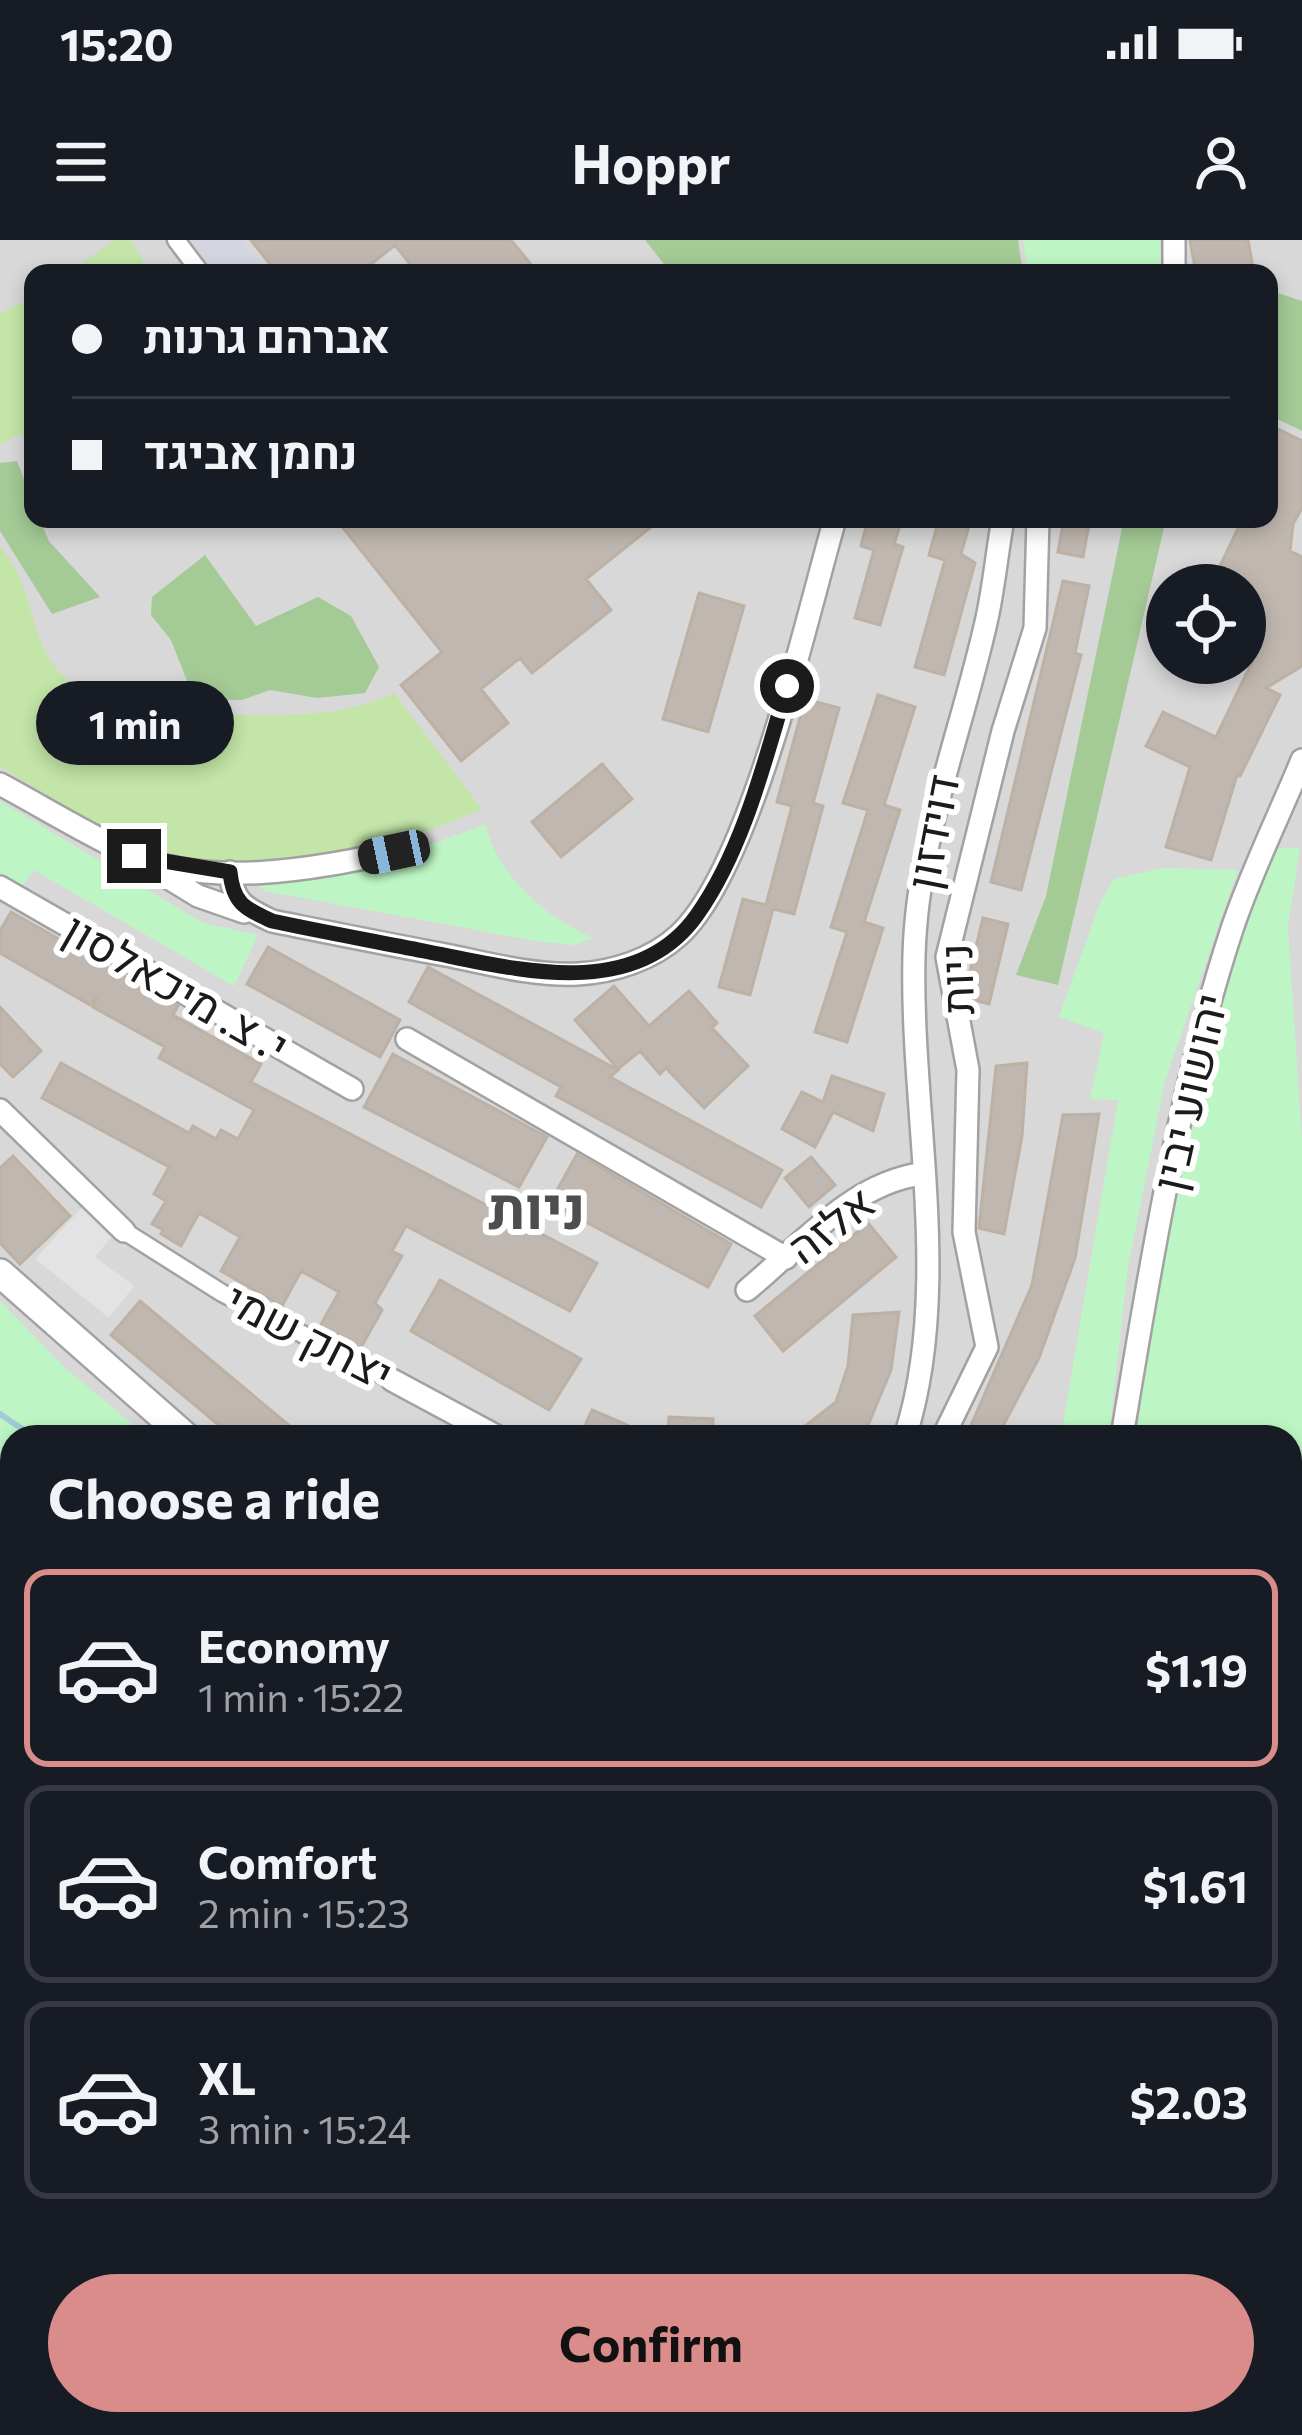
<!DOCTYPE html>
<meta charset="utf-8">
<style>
:root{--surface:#171b24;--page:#20242c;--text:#f1f3f6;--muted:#9ea1a6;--line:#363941;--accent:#da8c8b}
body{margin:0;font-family:Commissioner,Heebo,sans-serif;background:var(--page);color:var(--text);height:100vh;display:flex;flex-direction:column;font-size:45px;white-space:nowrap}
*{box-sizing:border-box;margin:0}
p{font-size:39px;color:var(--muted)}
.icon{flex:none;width:66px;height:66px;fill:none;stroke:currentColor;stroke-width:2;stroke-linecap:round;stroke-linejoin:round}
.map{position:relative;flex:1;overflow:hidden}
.drawer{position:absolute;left:0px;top:1185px;width:1302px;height:1011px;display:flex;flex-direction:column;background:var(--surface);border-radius:36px 36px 0 0;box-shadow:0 6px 18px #0003}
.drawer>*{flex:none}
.guide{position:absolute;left:24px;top:24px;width:1254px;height:264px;border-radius:24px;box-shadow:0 6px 18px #0003;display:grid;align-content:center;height:264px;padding:0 48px;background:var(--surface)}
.buttons{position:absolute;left:1146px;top:324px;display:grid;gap:24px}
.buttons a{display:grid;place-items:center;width:120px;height:120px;border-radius:50%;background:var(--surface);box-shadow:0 6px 18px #0003;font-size:60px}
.end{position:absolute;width:54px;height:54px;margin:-27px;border:15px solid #1b1b1b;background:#fff;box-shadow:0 0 0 6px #fff}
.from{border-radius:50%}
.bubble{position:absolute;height:84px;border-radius:42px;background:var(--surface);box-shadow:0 6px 18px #0003;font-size:39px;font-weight:700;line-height:84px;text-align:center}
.car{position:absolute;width:36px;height:72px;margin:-36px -18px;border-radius:15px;box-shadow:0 0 9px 3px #0007;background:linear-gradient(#222 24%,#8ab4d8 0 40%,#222 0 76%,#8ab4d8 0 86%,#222 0)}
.guide b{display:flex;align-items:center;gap:42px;height:114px;font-size:45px}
.guide b+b{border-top:3px solid var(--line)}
.guide i{width:30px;height:30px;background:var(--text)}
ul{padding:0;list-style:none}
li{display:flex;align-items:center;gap:36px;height:198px;margin:0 24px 18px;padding:0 24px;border:6px solid var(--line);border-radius:24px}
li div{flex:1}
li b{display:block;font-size:45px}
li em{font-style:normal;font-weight:700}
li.current{border-color:var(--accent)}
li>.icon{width:108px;height:108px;stroke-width:1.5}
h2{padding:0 48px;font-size:54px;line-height:144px}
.cta{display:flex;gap:24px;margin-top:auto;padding:24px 48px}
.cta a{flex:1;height:138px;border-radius:72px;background:var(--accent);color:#111;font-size:48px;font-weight:700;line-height:138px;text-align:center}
.status{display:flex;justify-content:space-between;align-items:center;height:84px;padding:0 60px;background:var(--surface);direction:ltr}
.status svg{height:33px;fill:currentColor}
header{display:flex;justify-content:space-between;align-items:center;height:156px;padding:0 48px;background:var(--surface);font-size:54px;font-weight:700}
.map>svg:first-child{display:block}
.residential{fill:#d9d8d8;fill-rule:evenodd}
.education{fill:#fcfdd8}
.grass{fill:#c3e5a7}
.forest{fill:#a4ca96}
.park{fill:#bdf6c4}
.parking{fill:#e3e3e3}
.plaza{fill:#d5d5e2}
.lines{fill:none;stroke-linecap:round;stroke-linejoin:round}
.stream{stroke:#a2cad9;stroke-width:6}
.building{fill:#c0b8b0;stroke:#bdb0a4;stroke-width:3}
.pedestrian-casing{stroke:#a2a2a2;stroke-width:21}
.minor-casing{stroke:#a2a2a2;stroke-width:26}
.tertiary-casing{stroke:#a2a2a2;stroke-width:32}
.secondary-casing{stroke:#5c6b09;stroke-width:34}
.pedestrian{stroke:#fff;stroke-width:16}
.minor{stroke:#fff;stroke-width:21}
.tertiary{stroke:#fff;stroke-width:27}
.secondary{stroke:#f0f6b4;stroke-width:30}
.route{stroke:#1b1b1b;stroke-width:15}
.labels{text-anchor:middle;stroke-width:12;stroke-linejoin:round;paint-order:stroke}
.street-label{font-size:45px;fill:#1b1b1b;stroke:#fff}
.district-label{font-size:57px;font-weight:bold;fill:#4e4e4e;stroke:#fff}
</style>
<div class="status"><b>15:20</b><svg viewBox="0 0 49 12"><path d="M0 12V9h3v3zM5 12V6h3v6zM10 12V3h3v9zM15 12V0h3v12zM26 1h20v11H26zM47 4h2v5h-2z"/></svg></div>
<header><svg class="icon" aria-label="menu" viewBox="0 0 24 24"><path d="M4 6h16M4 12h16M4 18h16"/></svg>Hoppr<svg class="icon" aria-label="person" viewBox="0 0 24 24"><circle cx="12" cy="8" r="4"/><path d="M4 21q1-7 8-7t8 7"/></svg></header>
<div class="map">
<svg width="1302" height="2195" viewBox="0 0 1302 2195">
<rect width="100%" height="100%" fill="#ece9e0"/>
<path class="residential" d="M 0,0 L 1302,0 L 1302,2195 L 0,2195 ZM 33,33 L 1269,33 L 1269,279 L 33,279 ZM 1167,345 L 1245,345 L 1245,423 L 1167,423 ZM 12,1197 L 1290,1197 L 1290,2184 L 12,2184 Z"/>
<path class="education" d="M 0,1642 L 12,1652 L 12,2184 L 411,2184 L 400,2195 L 0,2195 Z"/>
<path class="grass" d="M 114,0 L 131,0 L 147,28 L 69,33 Z
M 20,63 L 33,68 L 33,205 L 18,194 L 0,205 L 0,74 Z
M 0,307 C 37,348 26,399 63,436 C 77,450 113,474 133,479 C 146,482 165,474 178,474 C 252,472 326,485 394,453 L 482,569 C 391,609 274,641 174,616 C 113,601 54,557 0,527 Z"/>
<path class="forest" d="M 645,0 L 1018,0 L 1023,33 L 671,33 Z
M 1269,50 L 1302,61 L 1302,191 L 1269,175 Z
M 17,221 L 33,262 L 33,279 L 39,279 L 49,301 L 100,357 L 52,374 L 0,291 L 0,223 Z
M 1124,279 L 1166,279 L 1058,745 L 1016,735 L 1046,656 Z
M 205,315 L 256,386 L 318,357 L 351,376 L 379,427 L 365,453 L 317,458 L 270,450 L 242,460 L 194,459 L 171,400 L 151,375 L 152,357 Z"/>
<path class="park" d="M 1023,0 L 1160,0 L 1161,33 L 1028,33 Z
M 0,561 L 203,683 L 258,695 L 234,746 L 34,630 L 19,650 L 0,637 Z
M 486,584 C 495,634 548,679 593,698 L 574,705 L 535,701 L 265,651 L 248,638 C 331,635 409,615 486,584 Z
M 1273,608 L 1300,608 L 1288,686 L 1302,902 L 1302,1240 L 1290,1248 L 1290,1197 L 1136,1197 C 1163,996 1200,797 1273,608 Z
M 1164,628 L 1238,630 L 1165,841 L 1128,1027 L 1110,1186 L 1061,1196 L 1118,860 L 1090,859 L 1104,793 L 1059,777 L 1100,663 L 1114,639 Z
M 0,1061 L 65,1128 L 148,1197 L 12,1197 L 12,1648 L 0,1639 Z
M 420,2184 L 811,2184 L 801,2195 L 410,2195 Z"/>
<path class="parking" d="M 86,963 L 116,991 L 95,1017 L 134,1046 L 109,1078 L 35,1019 Z"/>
<path class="plaza" d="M 176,0 L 242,0 L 268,33 L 201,33 Z"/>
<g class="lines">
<path class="stream" d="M 0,1174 L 34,1197"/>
</g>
<path class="building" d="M 251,0 L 511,0 L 538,33 L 417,33 L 395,5 L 360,33 L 277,33 Z
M 1190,0 L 1248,0 L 1254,33 L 1196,33 Z
M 1274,187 L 1302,201 L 1302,268 L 1293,284 L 1290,311 L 1302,317 L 1302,426 L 1266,448 L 1280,455 L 1240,536 L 1237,535 L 1211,620 L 1166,607 L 1190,527 L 1146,506 L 1163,472 L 1216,497 L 1252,422 L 1245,420 L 1245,345 L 1211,345 L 1240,284 L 1269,279 L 1269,196 Z
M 336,279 L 661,279 L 586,339 L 611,370 L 532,433 L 520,418 L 481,449 L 508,483 L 461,521 L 401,445 L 442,412 Z
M 868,279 L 902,279 L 894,304 L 903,307 L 880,385 L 855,378 L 874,310 L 861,306 Z
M 939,279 L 971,279 L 961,314 L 975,323 L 944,435 L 915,427 L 945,320 L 929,315 Z
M 1064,279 L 1090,279 L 1083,317 L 1058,312 Z
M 1063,341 L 1089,346 L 1075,413 L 1081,415 L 1021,650 L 991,642 Z
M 699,353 L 744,366 L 708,492 L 663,479 Z
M 878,455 L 915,467 L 884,565 L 900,570 L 864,682 L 883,688 L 847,802 L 815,792 L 847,692 L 831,687 L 868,570 L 843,563 Z
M 805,459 L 839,468 L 813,563 L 823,566 L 794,674 L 773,669 L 750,755 L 719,747 L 743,659 L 766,665 L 792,566 L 777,562 Z
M 602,524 L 632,559 L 561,617 L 532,582 Z
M 11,672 L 178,766 L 173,775 L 261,824 L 251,842 L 597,1023 L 570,1071 L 406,986 L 392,1011 L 402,1016 L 375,1063 L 382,1070 L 360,1109 L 319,1088 L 339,1052 L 301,1031 L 282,1066 L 221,1031 L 240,997 L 199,973 L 181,1006 L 161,994 L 163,990 L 152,984 L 166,961 L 154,954 L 169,927 L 42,858 L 61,823 L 189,893 L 193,886 L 216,899 L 221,890 L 238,899 L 254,870 L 159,818 L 165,807 L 93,767 L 97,758 L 90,765 L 0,713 L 0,691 Z
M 983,678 L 1008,684 L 989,764 L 970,759 L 967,744 Z
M 268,707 L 400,780 L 380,817 L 247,744 Z
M 428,727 L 618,830 L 610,837 L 782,930 L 761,967 L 556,856 L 561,847 L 409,762 Z
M 614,746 L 649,786 L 689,751 L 717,783 L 712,788 L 748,826 L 704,868 L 666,828 L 660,834 L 640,811 L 618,829 L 575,780 Z
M 0,767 L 41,811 L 13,837 L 0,824 Z
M 393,814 L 547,897 L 519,947 L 364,867 Z
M 1027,823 L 1022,896 L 1004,994 L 979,988 L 996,826 Z
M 832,836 L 884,854 L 873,891 L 833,872 L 815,907 L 782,889 L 802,852 L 823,862 Z
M 1099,874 L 1075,1018 L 1039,1118 L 997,1197 L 966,1197 L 1032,1045 L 1063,875 Z
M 577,914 L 731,1004 L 708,1047 L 550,963 Z
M 13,916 L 70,976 L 20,1024 L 0,1003 L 0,928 Z
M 811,917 L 835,945 L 809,967 L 785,938 Z
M 868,983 L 896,1017 L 783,1111 L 755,1076 Z
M 440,1040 L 581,1119 L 549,1170 L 411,1091 Z
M 140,1061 L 303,1197 L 233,1197 L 111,1095 Z
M 899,1072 L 891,1130 L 868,1185 L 853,1197 L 791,1197 L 836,1162 L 848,1126 L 853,1075 Z
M 592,1170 L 620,1182 L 653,1197 L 580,1197 Z
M 669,1177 L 713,1179 L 712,1197 L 668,1197 Z"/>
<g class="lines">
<defs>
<path id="pedestrian" d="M 176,0 L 201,33
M 124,991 L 222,1053 L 392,1140"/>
<path id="minor" d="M 1174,0 L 1174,33
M 0,544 C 43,567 86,594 130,614 C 210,649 313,629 394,612
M 144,623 L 198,656 L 244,672
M 230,632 C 233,663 245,668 272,681 C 332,693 391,705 451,716 C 493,725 536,736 578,734 C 613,732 652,720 679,695 C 751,629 806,379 835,279
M 0,647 L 352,849
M 407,799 L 786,1018
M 0,870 L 124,991
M 747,1050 C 799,1007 852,943 921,934
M 392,1140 L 498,1197
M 905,1197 C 953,1047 910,872 914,716 C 917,598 962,492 987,378 C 994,346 997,312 1003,279
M 943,1197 L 987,1107 L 964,992 L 968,830 L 947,717 L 1003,491 L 1035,388 L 1038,279
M 1122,1197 C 1150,1026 1178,854 1232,689 C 1251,632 1279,576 1302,520
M 1290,1538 L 1302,1546"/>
<path id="tertiary" d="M 0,1033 L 186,1197
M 1290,1274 L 1302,1265
M 1290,1309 L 1302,1300
M 813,2195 L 824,2184"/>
<path id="secondary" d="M 1290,2152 L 1302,2118
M 1275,2195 L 1279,2184"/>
</defs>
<use href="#pedestrian" class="pedestrian-casing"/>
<use href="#minor" class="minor-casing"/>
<use href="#tertiary" class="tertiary-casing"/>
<use href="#secondary" class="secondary-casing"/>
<use href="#pedestrian" class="pedestrian"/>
<use href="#minor" class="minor"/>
<use href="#tertiary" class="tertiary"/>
<use href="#secondary" class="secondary"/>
</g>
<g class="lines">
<path class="route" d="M 134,616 L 230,632 C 233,663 244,668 272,681 C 323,692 374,701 424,711 C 512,728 634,764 697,675 C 743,610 765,521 787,446"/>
</g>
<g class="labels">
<g class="street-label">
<text transform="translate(933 592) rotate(-79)" y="16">דוידזון</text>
<text transform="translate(957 739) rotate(-92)" y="16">ניות</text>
<text transform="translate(176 748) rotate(30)" y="16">י. צ. מיכאלסון</text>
<text transform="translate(1190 852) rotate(-77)" y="16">יהושוע יבין</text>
<text transform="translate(831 985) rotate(-37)" y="16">אלזה</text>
<text transform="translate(309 1097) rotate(27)" y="16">יצחק שמי</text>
</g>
<g class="district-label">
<text x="537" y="989">ניות</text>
</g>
</g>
</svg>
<div class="buttons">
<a><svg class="icon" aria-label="locate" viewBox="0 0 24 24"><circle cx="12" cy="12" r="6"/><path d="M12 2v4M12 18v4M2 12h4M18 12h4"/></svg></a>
</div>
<i class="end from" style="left:787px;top:446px"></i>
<i class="end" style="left:134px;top:616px"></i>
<div class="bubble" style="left:36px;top:441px;width:198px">1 min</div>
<i class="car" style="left:394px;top:612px;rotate:258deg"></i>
<div class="guide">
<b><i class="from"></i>אברהם גרנות</b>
<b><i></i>נחמן אביגד</b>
</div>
<section class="drawer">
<h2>Choose a ride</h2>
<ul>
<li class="current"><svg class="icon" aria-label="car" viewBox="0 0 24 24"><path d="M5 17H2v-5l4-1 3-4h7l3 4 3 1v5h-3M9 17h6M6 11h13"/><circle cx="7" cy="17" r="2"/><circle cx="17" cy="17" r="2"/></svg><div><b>Economy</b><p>1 min · 15:22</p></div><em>$1.19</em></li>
<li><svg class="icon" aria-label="car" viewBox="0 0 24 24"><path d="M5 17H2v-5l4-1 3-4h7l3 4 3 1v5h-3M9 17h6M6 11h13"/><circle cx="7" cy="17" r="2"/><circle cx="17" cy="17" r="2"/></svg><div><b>Comfort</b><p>2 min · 15:23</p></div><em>$1.61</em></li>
<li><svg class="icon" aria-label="car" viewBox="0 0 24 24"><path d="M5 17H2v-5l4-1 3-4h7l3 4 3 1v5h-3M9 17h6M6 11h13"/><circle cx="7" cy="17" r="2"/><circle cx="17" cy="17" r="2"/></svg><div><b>XL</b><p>3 min · 15:24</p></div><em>$2.03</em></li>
</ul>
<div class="cta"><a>Confirm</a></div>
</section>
</div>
